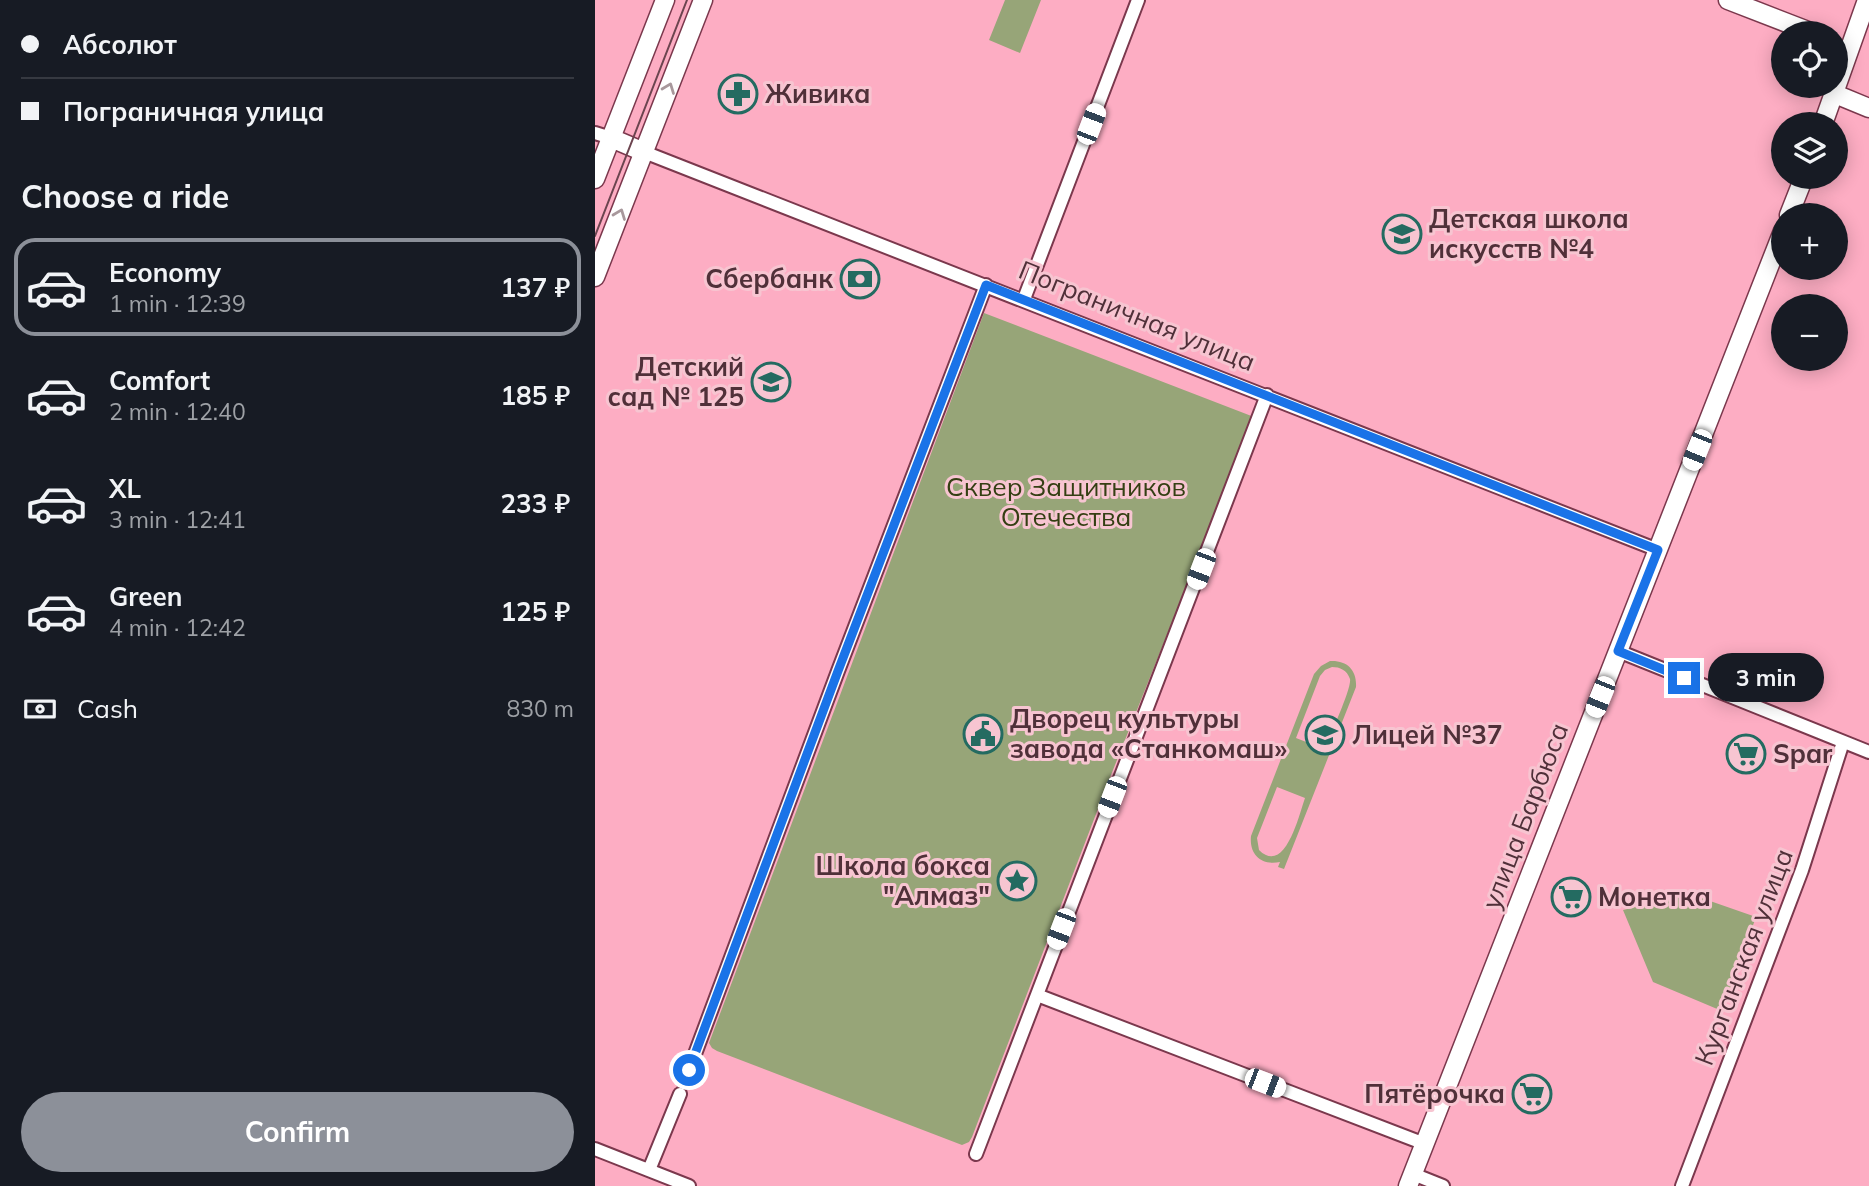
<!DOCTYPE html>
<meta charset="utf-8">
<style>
:root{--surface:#171b24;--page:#242831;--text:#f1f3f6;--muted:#9ea1a6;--line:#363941;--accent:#8c9099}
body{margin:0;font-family:Mulish,sans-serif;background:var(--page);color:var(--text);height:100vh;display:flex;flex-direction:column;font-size:26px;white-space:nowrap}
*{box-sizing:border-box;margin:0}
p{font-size:23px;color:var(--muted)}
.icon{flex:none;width:38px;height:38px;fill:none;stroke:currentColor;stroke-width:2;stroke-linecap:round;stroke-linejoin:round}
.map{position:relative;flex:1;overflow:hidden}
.details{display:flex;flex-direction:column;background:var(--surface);width:595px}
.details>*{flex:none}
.hud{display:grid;align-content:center;height:154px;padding:0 21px;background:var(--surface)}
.tools{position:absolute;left:1176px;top:21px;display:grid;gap:14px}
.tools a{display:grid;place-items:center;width:77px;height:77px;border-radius:50%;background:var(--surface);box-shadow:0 4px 18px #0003;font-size:35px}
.end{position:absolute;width:32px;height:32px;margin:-16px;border:9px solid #1a73e8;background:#fff;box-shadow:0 0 0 4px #fff}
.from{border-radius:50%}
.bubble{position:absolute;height:49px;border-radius:24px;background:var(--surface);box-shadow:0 4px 18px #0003;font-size:23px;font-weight:700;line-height:49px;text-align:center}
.car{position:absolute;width:21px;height:42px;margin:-21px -10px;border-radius:9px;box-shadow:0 0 5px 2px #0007;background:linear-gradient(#fff 24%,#345 0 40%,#fff 0 76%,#345 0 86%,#fff 0)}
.hud b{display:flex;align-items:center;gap:24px;height:66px;font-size:26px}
.hud b+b{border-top:2px solid var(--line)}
.hud i{width:18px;height:18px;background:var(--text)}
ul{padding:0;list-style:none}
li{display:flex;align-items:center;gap:21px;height:98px;margin:0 14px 10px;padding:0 7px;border:4px solid transparent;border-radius:21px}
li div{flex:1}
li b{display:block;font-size:26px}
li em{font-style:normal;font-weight:700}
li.active{border-color:var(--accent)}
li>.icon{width:63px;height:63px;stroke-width:1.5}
h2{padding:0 21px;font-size:32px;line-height:84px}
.pay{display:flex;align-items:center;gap:18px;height:77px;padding:0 21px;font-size:26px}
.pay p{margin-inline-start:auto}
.action{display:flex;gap:14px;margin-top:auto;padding:14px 21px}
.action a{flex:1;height:80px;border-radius:42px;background:var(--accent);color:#fff;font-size:28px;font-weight:700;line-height:80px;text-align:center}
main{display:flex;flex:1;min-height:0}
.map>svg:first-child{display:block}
.green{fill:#97a578;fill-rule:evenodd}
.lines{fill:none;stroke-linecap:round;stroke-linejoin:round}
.street-tunnel{stroke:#da94a7;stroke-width:12;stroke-dasharray:12 6;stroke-linecap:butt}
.street-casing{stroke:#7b384d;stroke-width:16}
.secondary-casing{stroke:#7b384d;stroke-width:21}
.street{stroke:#fff;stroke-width:12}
.secondary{stroke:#fff;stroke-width:18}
.tram{stroke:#6c444f;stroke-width:2}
.oneway{stroke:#a8989c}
.route{stroke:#1a73e8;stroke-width:9}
.labels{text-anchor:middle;stroke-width:6;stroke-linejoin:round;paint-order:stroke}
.poi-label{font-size:26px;font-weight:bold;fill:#503039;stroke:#f7c5d1;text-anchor:start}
.street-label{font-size:26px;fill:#503039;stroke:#f7c5d1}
.park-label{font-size:26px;fill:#343f13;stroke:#f7c5d1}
</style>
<main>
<section class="details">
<div class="hud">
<b><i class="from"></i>Абсолют</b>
<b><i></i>Пограничная улица</b>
</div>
<h2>Choose a ride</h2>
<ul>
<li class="active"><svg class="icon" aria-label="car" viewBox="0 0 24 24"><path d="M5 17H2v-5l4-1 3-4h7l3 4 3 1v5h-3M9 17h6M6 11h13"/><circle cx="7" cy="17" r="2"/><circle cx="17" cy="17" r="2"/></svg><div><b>Economy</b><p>1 min · 12:39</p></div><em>137 ₽</em></li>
<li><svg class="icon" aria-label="car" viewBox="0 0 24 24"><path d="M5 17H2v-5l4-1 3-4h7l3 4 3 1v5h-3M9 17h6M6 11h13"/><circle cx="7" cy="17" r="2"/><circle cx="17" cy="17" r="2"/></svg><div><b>Comfort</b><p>2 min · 12:40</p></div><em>185 ₽</em></li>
<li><svg class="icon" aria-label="car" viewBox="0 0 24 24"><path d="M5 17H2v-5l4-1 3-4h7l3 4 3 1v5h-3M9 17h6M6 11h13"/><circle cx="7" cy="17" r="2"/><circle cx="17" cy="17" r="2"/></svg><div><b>XL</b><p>3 min · 12:41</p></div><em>233 ₽</em></li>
<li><svg class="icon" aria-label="car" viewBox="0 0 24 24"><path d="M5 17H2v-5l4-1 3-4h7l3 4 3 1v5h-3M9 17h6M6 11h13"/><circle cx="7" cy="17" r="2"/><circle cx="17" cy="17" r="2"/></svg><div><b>Green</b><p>4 min · 12:42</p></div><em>125 ₽</em></li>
</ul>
<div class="pay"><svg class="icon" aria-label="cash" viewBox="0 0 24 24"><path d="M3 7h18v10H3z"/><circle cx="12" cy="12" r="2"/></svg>Cash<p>830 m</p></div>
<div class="action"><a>Confirm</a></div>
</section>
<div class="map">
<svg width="1274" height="1186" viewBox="0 0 1274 1186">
<rect width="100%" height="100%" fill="#fdadc3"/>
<path class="green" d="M 410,0 L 446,0 L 425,53 L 394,40 Z
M 389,313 L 659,417 L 516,775 L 377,1137 L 374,1142 L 367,1145 L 122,1051 L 117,1048 L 114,1043 Z
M 735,661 C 752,660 762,670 761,687 L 689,869 L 683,867 L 685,862 C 667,866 654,855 656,836 L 719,674 L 726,666 ZM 737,667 C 745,667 752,670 755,679 C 757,688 734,738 729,749 L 701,738 L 725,676 L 730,670 ZM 682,787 L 710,798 C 704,815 690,876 664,850 L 662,838 Z
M 1095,894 L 1161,917 L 1127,1011 L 1058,982 L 1028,910 Z"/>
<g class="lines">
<path class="street-tunnel" d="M 85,1094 L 94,1070"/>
<defs>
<path id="street" d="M 0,133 L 16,138
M 49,152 L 1063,550
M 429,299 L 543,0
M 1023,651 L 1274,752
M 442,995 L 830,1144
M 94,1070 L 243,671 L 391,285
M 0,1149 L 94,1186
M 381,1154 L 672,395
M 54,1170 L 85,1094
M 818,1174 L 848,1186
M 1087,1186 L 1207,870 L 1248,742"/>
<path id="secondary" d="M 1133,0 L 1218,33
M 1240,94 L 1274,108
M 1228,124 L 1272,0
M 16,138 L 49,152
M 0,179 L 70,0
M 1194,215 L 1209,177
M 0,277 L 108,0
M 813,1186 L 1188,231"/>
</defs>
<use href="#street" class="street-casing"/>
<use href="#secondary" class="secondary-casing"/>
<use href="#street" class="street"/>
<use href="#secondary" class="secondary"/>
<path class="tram" d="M 0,236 L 92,0"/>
</g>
<defs><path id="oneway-chevron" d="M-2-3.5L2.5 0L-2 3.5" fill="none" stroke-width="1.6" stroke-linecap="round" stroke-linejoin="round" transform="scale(1.75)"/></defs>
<g class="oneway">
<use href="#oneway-chevron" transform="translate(74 88) rotate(-69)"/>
<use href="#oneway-chevron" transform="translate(25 214) rotate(-69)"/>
</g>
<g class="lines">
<path class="route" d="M 94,1070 L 243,671 L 391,285 L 1063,550 L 1023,651 L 1089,678"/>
</g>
<defs>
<symbol id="pharmacy-ring" viewBox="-11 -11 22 22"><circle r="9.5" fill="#f7c5d1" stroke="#246b61" stroke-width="1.5"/><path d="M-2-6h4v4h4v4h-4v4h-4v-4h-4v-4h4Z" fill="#246b61"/></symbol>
<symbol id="school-ring" viewBox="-11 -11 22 22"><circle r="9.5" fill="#f7c5d1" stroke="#246b61" stroke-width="1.5"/><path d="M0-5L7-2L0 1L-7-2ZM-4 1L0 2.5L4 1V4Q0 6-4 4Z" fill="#246b61"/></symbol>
<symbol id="bank-ring" viewBox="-11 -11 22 22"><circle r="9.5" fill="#f7c5d1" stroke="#246b61" stroke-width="1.5"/><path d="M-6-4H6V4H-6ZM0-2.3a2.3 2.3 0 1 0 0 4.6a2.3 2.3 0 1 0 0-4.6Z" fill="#246b61"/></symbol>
<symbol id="civic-ring" viewBox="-11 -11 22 22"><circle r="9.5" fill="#f7c5d1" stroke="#246b61" stroke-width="1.5"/><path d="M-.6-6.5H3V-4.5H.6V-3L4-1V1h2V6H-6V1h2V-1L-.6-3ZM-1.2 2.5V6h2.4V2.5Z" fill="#246b61"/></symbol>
<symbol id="supermarket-ring" viewBox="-11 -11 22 22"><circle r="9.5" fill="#f7c5d1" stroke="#246b61" stroke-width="1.5"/><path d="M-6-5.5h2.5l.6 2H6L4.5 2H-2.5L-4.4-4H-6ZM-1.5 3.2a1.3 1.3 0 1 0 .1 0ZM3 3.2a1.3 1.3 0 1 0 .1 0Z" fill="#246b61"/></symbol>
<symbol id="sight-ring" viewBox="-11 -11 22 22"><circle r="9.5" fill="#f7c5d1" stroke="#246b61" stroke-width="1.5"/><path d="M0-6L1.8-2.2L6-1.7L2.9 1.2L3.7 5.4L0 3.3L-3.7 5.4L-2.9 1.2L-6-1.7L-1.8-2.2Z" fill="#246b61"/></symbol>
</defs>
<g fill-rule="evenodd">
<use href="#pharmacy-ring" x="121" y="72" width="44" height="44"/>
<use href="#school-ring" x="785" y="212" width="44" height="44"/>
<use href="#bank-ring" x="243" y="257" width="44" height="44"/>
<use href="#school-ring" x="154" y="360" width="44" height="44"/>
<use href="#civic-ring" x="366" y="712" width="44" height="44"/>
<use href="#school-ring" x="708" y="713" width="44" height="44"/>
<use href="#supermarket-ring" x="1129" y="732" width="44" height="44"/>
<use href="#sight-ring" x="400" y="859" width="44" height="44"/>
<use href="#supermarket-ring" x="954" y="875" width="44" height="44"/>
<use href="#supermarket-ring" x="915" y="1072" width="44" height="44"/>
</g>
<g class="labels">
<g class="poi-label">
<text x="170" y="103">Живика</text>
<text x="834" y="228">Детская школа<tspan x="834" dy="30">искусств №4</tspan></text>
<text x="238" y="288" text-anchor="end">Сбербанк</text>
<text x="149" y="376" text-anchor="end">Детский<tspan x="149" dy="30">сад № 125</tspan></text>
<text x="415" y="728">Дворец культуры<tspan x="415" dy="30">завода «Станкомаш»</tspan></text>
<text x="757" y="744">Лицей №37</text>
<text x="1178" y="763">Spar</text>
<text x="395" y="875" text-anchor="end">Школа бокса<tspan x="395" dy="30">"Алмаз"</tspan></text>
<text x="1003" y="906">Монетка</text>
<text x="910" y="1103" text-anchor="end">Пятёрочка</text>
</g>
<g class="street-label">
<text transform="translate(542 316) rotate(22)" y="9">Пограничная улица</text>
<text transform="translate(930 816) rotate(-69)" y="9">улица Барбюса</text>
<text transform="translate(1149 957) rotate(-69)" y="9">Курганская улица</text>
</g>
<g class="park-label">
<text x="471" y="496">Сквер Защитников<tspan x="471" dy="30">Отечества</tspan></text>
</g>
</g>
</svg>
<div class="tools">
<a><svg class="icon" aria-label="locate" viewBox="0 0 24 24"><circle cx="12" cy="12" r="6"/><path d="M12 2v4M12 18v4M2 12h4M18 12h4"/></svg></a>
<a><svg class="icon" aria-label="layers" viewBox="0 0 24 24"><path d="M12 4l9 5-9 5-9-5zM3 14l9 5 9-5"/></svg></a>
<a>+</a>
<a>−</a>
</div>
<i class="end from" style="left:94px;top:1070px"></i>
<i class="end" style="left:1089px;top:678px"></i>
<div class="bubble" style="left:1113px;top:653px;width:116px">3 min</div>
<i class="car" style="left:496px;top:124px;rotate:21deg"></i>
<i class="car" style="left:1102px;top:450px;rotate:202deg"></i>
<i class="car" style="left:606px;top:569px;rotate:201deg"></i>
<i class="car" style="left:1005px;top:697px;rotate:202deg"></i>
<i class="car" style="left:517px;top:797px;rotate:201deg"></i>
<i class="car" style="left:466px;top:929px;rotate:201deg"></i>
<i class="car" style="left:670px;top:1083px;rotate:111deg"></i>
</div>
</main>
